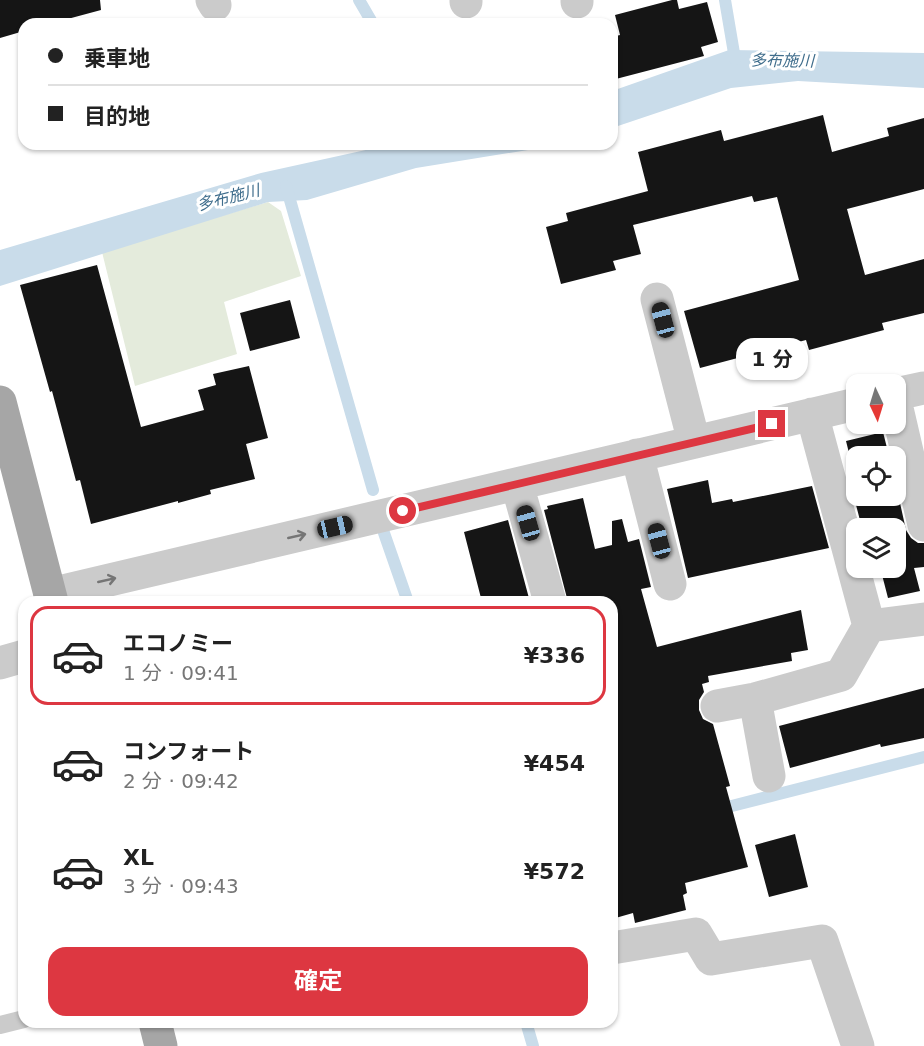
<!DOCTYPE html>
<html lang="ja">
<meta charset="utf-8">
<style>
:root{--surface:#fff;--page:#f6f6f6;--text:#222;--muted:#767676;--line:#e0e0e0;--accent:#dd3741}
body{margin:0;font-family:"DejaVu Sans","Noto Sans JP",sans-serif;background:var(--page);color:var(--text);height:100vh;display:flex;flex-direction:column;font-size:22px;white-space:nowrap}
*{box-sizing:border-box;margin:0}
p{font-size:20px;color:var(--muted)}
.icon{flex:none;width:33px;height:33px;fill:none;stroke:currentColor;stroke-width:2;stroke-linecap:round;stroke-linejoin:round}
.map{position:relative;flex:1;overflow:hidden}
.drawer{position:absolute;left:18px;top:596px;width:600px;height:432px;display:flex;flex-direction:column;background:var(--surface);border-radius:18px;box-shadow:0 2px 4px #0004}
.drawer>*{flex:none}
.hud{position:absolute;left:18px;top:18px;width:600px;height:132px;border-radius:18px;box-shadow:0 2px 4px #0004;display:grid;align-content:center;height:132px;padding:0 30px;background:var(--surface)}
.needle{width:39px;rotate:176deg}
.buttons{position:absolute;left:846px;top:374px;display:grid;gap:12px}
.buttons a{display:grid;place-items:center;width:60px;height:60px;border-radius:12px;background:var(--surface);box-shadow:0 2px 4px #0004;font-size:30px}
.end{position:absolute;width:27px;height:27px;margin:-14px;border:8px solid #dd3741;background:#fff;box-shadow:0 0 0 3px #fff}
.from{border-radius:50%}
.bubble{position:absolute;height:42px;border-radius:18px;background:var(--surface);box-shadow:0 2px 4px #0004;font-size:20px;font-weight:700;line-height:42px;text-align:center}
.car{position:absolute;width:18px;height:36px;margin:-18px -9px;border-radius:8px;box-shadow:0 0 4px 2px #0007;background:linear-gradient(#222 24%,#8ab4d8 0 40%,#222 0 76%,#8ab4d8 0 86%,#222 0)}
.hud b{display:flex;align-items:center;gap:21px;height:57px;font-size:22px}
.hud b+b{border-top:2px solid var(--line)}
.hud i{width:15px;height:15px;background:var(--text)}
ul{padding:10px 0 0;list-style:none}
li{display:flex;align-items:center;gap:18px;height:99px;margin:0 12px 9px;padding:0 18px;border:3px solid transparent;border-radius:18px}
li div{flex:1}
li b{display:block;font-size:22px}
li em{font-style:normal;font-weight:700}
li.current{border-color:var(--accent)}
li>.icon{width:54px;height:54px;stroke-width:1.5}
.button{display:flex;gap:12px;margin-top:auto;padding:12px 30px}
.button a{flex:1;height:69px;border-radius:18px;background:var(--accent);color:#fff;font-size:24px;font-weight:700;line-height:69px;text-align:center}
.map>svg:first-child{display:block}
.green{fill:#e4ebdc}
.water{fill:#c9dcea}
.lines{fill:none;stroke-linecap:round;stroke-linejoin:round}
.stream{stroke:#c9dcea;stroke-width:12}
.building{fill:#151515}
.lane{stroke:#cbcbcb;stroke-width:18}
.street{stroke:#cbcbcb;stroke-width:33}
.primary{stroke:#a6a6a6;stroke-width:33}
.oneway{stroke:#757575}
.route{stroke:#dd3741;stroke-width:8}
.labels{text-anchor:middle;stroke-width:6;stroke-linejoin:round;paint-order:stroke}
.water-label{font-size:16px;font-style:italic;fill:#3f6d8c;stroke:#fff}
</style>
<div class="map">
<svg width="924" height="1046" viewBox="0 0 924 1046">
<rect width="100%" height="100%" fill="#fff"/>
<path class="green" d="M 268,202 L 281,211 L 301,276 L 224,302 L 237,354 L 135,386 L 102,252 Z"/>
<path class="water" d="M 729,50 L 924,53 L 924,88 L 798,81 L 731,88 L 612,128 L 612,91 Z
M 393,144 L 565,144 L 416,168 L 307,200 L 268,202 L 0,286 L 0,250 L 261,173 Z"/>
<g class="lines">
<path class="stream" d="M 359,0 L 373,24
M 725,0 L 735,59
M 286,186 L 373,490
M 384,533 L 408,602
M 716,810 L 924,757
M 526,1022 L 533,1046"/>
</g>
<path class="building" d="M 0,0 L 100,0 L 101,10 L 49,24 L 24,24 L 24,31 L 0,38 Z
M 672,0 L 677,0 L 679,9 L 707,2 L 718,42 L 701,47 L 704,56 L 612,80 L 612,37 L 620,35 L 615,15 Z
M 823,115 L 832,152 L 889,136 L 887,128 L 924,118 L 924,189 L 847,209 L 865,275 L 924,259 L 924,313 L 882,323 L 884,330 L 809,350 L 806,340 L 700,368 L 684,311 L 799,280 L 777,197 L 754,202 L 752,196 L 633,225 L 641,254 L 613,261 L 616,270 L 561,284 L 546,227 L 568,221 L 566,213 L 648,191 L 638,152 L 721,130 L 724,141 Z
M 97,265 L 141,427 L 204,410 L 198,390 L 216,385 L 213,374 L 249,366 L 268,438 L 246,444 L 255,479 L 210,490 L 211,494 L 178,503 L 178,501 L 91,524 L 80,480 L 76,481 L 52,391 L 50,392 L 20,285 Z
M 290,300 L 300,338 L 250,351 L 240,313 Z
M 883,432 L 889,456 L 856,456 L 856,495 L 896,495 L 896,485 L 906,530 L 911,538 L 918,543 L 924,543 L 924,567 L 914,568 L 920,591 L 888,598 L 880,567 L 896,567 L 896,528 L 862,528 L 849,478 L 855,477 L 846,441 Z
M 708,480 L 712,503 L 732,499 L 733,502 L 812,486 L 829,548 L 688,578 L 667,489 Z
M 583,498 L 595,549 L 612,545 L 612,521 L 622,519 L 628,542 L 639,539 L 651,587 L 641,589 L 657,647 L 801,610 L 808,650 L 791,653 L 792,661 L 708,676 L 709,682 L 702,684 L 704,692 L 699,700 L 699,710 L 703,719 L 713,724 L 730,786 L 726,787 L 748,867 L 685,883 L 687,893 L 683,895 L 686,910 L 635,923 L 633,913 L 612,919 L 612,602 L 568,602 L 544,510 L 548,509 L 547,506 Z
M 508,520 L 530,602 L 482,602 L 464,532 Z
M 924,688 L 924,738 L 881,747 L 880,744 L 790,768 L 779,726 Z
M 795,834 L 808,887 L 769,897 L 755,845 Z"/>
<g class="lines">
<path class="lane" d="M 0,1025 L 24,1019"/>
<path class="street" d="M 212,0 L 215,5
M 466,0 L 466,2
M 577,0 L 577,2
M 657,299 L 694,442
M 896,394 L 924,388
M 896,404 L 924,525
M 637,455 L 670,584
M 517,484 L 550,602
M 50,594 L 856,404
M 869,626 L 924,619
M 0,663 L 24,656
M 755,699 L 769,776
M 717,706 L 755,699 L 841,675 L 869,626 L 812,414
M 612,948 L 696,934 L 711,959 L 822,941 L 858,1046"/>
<path class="primary" d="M 0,402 L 52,602
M 155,1022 L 161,1046"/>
</g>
<defs><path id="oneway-shaft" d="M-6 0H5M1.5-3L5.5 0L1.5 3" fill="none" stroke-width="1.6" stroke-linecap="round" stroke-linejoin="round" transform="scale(1.5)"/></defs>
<g class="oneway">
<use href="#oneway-shaft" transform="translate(297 536) rotate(-13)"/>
<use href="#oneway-shaft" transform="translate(107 580) rotate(-13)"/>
</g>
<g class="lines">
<path class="route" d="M 403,511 L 772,424"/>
</g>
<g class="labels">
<g class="water-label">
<text transform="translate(782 60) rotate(1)" y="6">多布施川</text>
<text transform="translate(228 197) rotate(-14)" y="6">多布施川</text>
</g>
</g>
</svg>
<div class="buttons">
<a><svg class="needle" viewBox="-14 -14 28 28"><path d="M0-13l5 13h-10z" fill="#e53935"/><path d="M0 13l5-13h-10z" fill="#767676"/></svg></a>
<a><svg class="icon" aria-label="locate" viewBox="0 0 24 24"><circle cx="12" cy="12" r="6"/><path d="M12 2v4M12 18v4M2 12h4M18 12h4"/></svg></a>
<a><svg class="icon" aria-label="layers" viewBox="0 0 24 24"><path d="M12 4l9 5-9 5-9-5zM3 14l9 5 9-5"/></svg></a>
</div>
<i class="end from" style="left:403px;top:511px"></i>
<i class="end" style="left:772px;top:424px"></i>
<div class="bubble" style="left:736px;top:338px;width:72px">1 分</div>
<i class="car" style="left:663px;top:320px;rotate:345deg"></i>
<i class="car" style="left:528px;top:523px;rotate:344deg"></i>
<i class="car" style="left:335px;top:527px;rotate:77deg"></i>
<i class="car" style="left:659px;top:541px;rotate:345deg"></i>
<div class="hud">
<b><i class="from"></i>乗車地</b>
<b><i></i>目的地</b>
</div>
<section class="drawer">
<ul>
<li class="current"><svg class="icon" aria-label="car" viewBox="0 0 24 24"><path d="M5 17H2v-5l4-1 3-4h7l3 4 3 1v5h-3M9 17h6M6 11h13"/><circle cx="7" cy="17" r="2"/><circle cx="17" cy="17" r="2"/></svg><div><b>エコノミー</b><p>1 分 · 09:41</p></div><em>¥336</em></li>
<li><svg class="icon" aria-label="car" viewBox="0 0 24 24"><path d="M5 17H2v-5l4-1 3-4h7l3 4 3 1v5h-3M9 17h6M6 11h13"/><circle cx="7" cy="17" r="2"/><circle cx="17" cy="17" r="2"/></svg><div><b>コンフォート</b><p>2 分 · 09:42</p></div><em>¥454</em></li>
<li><svg class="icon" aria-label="car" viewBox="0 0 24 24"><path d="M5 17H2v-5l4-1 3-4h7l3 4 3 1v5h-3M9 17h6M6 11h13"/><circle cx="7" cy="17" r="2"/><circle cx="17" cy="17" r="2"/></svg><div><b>XL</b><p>3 分 · 09:43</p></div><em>¥572</em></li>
</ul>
<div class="button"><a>確定</a></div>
</section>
</div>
